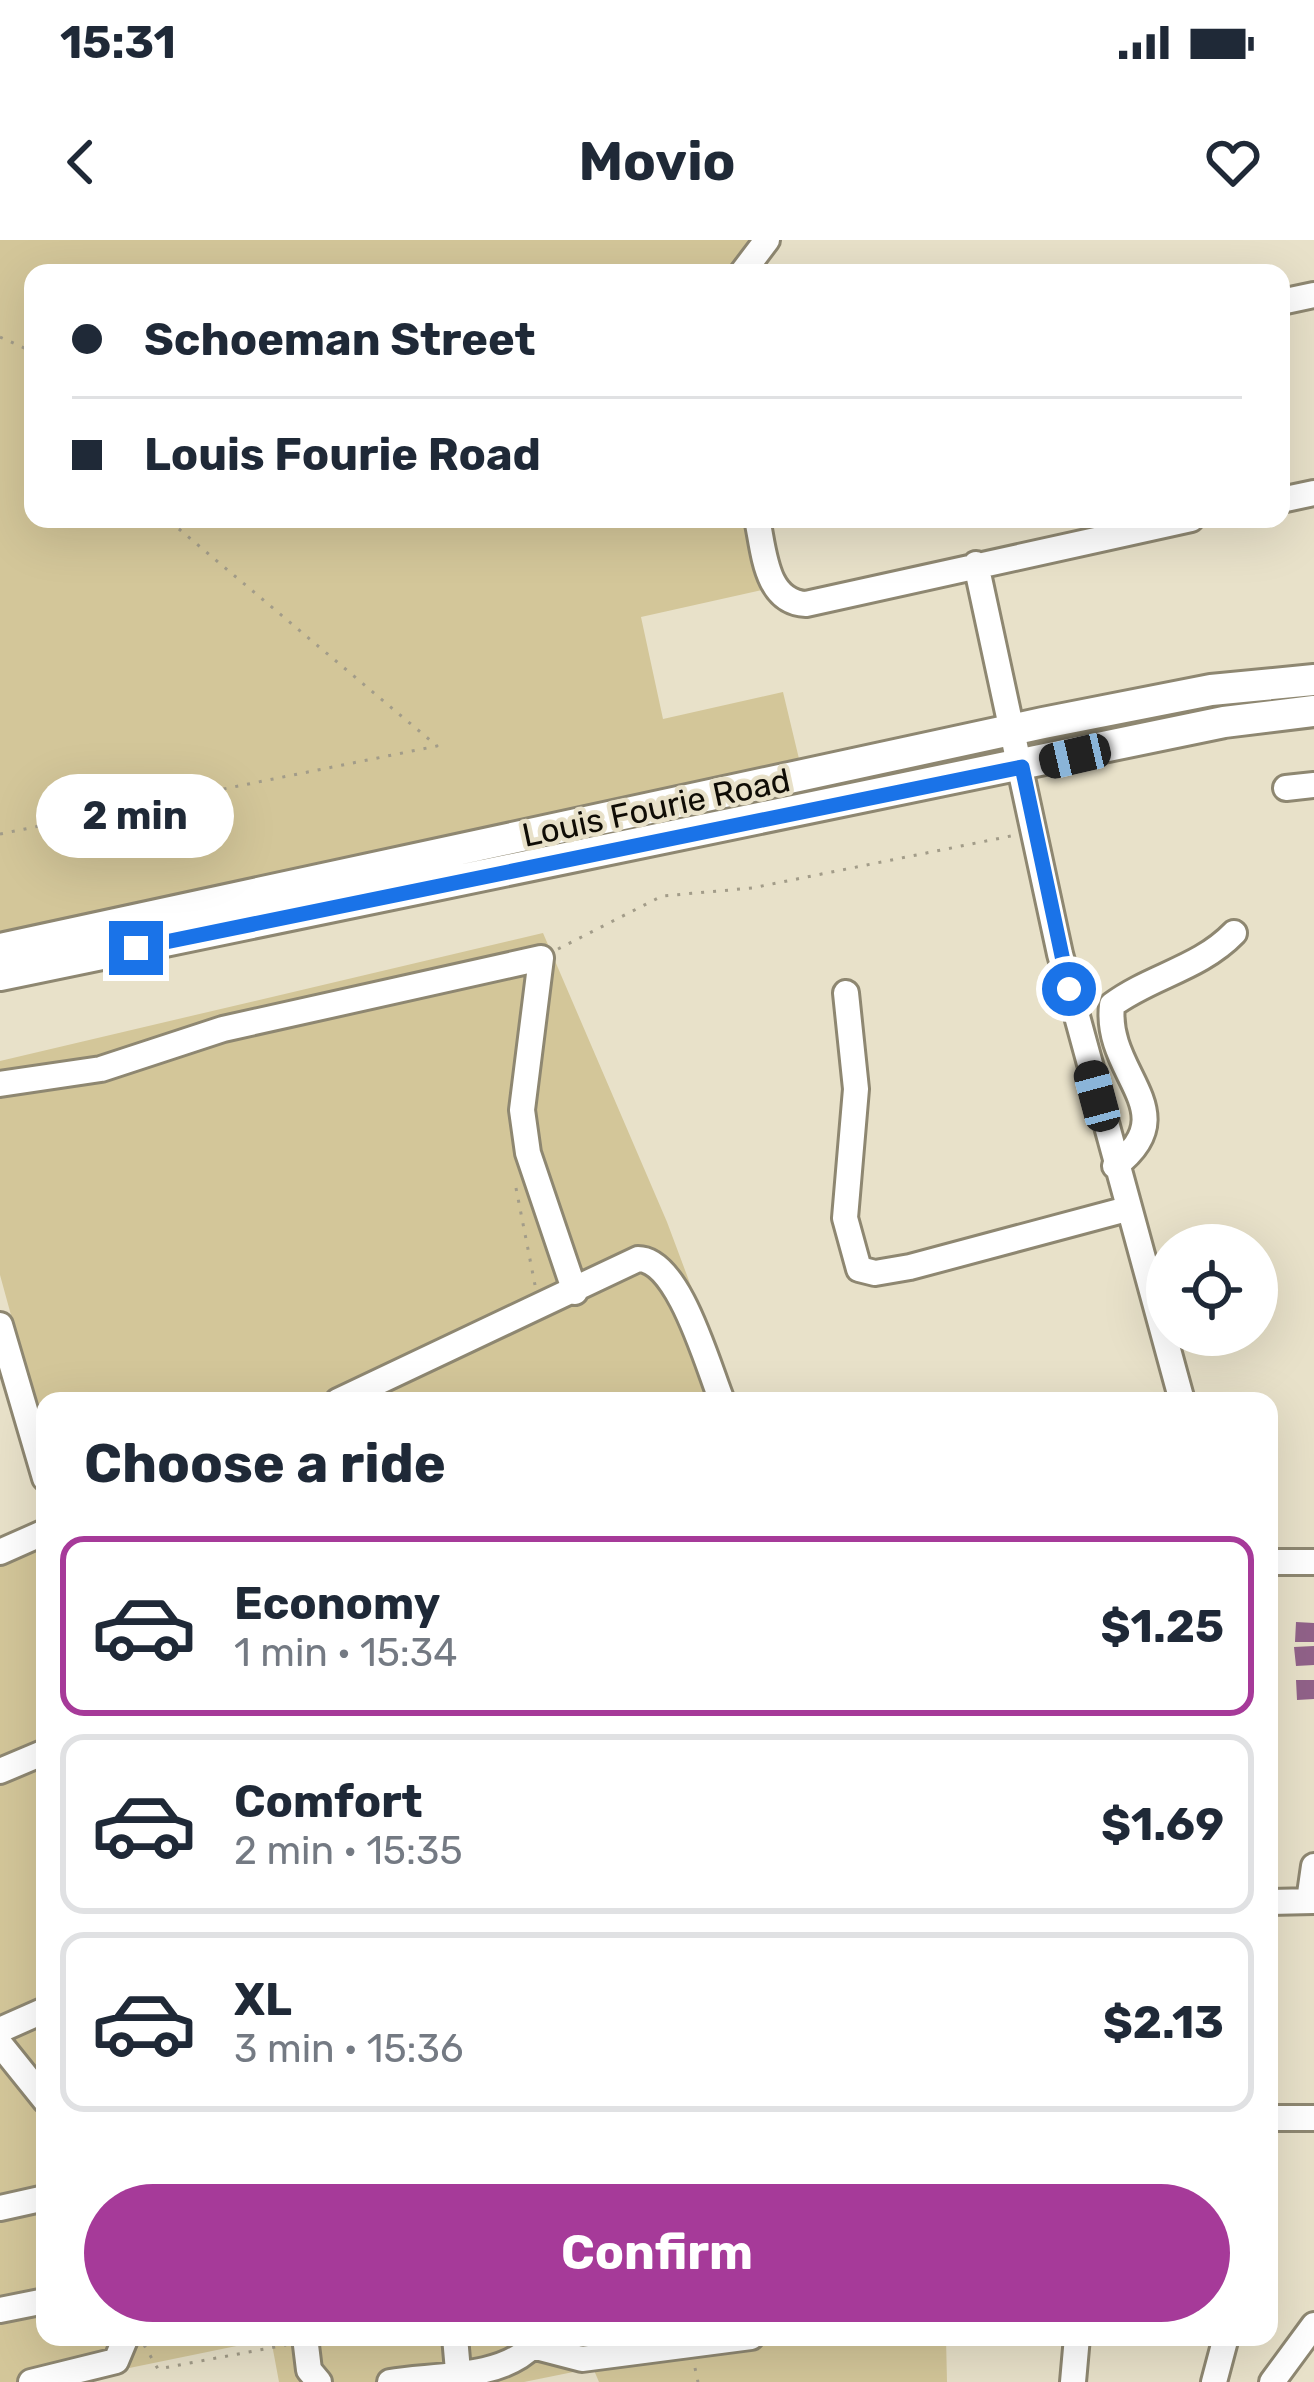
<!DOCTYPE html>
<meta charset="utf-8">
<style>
:root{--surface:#fff;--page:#f6f6f7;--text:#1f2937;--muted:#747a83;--line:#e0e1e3;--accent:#a63a99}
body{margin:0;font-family:Rubik,sans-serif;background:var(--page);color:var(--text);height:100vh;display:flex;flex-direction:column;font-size:45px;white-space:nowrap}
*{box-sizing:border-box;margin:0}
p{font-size:39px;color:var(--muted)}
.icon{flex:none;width:66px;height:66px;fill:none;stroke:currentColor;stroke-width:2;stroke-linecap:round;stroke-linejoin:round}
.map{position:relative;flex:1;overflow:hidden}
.details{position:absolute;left:36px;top:1152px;width:1242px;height:954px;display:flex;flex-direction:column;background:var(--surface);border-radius:24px;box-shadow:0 12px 48px #0002}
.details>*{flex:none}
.top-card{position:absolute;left:24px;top:24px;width:1266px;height:264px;border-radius:24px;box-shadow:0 12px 48px #0002;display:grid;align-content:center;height:264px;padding:0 48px;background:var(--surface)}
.fabs{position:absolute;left:1146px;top:984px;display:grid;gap:24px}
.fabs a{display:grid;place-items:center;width:132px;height:132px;border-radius:50%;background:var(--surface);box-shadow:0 12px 48px #0002;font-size:60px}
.end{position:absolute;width:54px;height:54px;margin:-27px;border:15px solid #1a73e8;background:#fff;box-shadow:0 0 0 6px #fff}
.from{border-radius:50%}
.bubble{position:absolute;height:84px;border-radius:42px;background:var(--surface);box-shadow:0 12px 48px #0002;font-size:39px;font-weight:700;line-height:84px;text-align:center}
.car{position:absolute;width:36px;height:72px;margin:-36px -18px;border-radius:15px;box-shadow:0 0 9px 3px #0007;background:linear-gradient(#222 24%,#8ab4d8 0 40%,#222 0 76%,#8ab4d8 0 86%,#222 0)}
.top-card b{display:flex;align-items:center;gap:42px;height:114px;font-size:45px}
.top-card b+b{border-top:3px solid var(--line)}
.top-card i{width:30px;height:30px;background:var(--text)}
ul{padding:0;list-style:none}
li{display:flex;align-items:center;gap:36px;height:180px;margin:0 24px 18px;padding:0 24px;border:6px solid var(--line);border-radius:24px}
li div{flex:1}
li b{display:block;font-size:45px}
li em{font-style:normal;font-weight:700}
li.current{border-color:var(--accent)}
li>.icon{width:108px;height:108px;stroke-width:1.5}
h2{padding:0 48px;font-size:54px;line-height:144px}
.cta{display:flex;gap:24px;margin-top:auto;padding:24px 48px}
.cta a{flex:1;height:138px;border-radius:72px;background:var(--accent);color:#fff;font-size:48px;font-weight:700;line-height:138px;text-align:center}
.status{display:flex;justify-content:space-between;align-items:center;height:84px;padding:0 60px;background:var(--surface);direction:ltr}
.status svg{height:33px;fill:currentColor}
header{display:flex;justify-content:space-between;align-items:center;height:156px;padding:0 48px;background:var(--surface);font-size:54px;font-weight:700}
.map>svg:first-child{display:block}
.green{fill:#d3c699}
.building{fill:#916289}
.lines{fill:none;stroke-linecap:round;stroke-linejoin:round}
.minor-casing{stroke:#8e8771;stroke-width:30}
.major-casing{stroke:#8e8771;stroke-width:36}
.path{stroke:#a29c89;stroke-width:3;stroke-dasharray:3 9;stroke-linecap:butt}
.minor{stroke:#fff;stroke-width:24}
.major{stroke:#fff;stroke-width:30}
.route{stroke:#1a73e8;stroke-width:15}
.labels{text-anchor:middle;stroke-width:9;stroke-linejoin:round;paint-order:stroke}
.street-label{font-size:33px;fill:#0f0c05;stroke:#e8e1c9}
</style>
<div class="status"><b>15:31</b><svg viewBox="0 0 49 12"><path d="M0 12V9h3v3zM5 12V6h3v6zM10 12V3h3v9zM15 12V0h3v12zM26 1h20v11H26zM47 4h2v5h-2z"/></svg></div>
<header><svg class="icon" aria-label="back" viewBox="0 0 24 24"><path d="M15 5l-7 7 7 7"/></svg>Movio<svg class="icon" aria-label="heart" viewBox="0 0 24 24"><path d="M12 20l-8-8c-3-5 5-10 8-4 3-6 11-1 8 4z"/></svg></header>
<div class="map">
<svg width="1314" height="2142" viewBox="0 0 1314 2142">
<rect width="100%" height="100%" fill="#e8e1c9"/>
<path class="green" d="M 0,0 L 758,0 L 732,33 L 33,33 L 33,279 L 746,279 L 762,350 L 641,377 L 663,479 L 783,452 L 800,523 L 0,691 Z
M 543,693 L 667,982 L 734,1161 L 45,1161 L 45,1199 L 0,1035 L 0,821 Z
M 45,1300 L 45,2097 L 946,2097 L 947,2142 L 599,2142 L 593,2128 L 524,2142 L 279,2142 L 271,2099 L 61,2142 L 0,2142 L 0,1320 Z"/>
<path class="building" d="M 1296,1382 L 1314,1383 L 1314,1402 L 1295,1402 Z
M 1314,1406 L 1314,1425 L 1296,1426 L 1294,1407 Z
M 1296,1440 L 1314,1440 L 1314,1459 L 1297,1460 Z"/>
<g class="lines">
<defs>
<path id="minor" d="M 742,33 L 767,0
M 1281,62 L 1314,55
M 1281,260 L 1314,253
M 757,279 C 764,310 765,362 806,364 L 1191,279
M 976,324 L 1060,714 L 1182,1161
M 1286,548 L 1314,545
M 846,753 L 856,849 L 845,978 L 859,1029 L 875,1033 L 910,1027 L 1127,969
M 0,844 L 101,829 L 223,789 L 541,718 L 522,870 L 528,913 L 575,1052
M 1115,926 C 1187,871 1104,835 1112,765 C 1151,736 1199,729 1234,693
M 0,1085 L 45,1238
M 338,1161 L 638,1019 C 679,1019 708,1127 722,1161
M 0,1312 L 45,1292
M 1269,1322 L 1314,1322
M 0,1531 L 45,1512
M 1309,1661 L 1314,1626
M 1269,1662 L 1314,1661
M 0,1790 L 45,1770
M 0,1804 L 45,1860
M 1269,1878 L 1314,1878
M 0,1968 L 45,1958
M 0,2070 L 45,2061
M 305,2097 L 309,2130 L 319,2142
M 455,2097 L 458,2131
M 530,2097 L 532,2106 L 582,2119 L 751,2097
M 31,2142 L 116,2121 L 126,2097
M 390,2142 C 431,2135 502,2139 532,2106
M 1073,2142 L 1077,2097
M 1214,2142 L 1226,2097
M 1272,2142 L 1314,2085"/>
<path id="major" d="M 0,709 L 1043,483 L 1211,450 L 1314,440
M 0,735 L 1224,482 L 1314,471"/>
</defs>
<use href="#minor" class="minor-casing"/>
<use href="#major" class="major-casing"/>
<path class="path" d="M 0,97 L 33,112
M 0,594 L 437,506 L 167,279
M 558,709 L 662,656 L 752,648 L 1016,595
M 516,948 L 535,1045
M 144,2105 L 158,2129 L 286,2105
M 695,2128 L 698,2142"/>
<use href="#minor" class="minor"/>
<use href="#major" class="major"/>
</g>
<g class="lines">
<path class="route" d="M 136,708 L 1022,527 L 1069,749"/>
</g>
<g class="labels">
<g class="street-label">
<text transform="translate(656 567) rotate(-12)" y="12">Louis Fourie Road</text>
</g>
</g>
</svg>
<div class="fabs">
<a><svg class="icon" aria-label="locate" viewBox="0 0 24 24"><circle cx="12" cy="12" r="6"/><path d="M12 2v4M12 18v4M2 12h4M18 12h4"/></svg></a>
</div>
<i class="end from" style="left:1069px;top:749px"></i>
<i class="end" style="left:136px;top:708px"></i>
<div class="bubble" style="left:36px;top:534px;width:198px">2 min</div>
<i class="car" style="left:1075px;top:516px;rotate:257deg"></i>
<i class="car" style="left:1097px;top:856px;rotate:345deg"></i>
<div class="top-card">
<b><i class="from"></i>Schoeman Street</b>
<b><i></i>Louis Fourie Road</b>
</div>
<section class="details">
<h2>Choose a ride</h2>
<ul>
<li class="current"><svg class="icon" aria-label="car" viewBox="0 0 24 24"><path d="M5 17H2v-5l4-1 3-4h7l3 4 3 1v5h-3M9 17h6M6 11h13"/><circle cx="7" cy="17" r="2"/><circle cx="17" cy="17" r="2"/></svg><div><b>Economy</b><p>1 min · 15:34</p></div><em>$1.25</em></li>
<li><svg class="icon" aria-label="car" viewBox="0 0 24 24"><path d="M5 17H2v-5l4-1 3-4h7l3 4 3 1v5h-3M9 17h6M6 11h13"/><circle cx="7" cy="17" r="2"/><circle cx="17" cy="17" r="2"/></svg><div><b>Comfort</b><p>2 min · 15:35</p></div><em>$1.69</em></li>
<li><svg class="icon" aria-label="car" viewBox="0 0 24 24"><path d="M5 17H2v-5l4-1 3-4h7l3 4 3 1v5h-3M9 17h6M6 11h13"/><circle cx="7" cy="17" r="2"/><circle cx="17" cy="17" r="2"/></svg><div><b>XL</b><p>3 min · 15:36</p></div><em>$2.13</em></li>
</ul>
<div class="cta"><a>Confirm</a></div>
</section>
</div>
